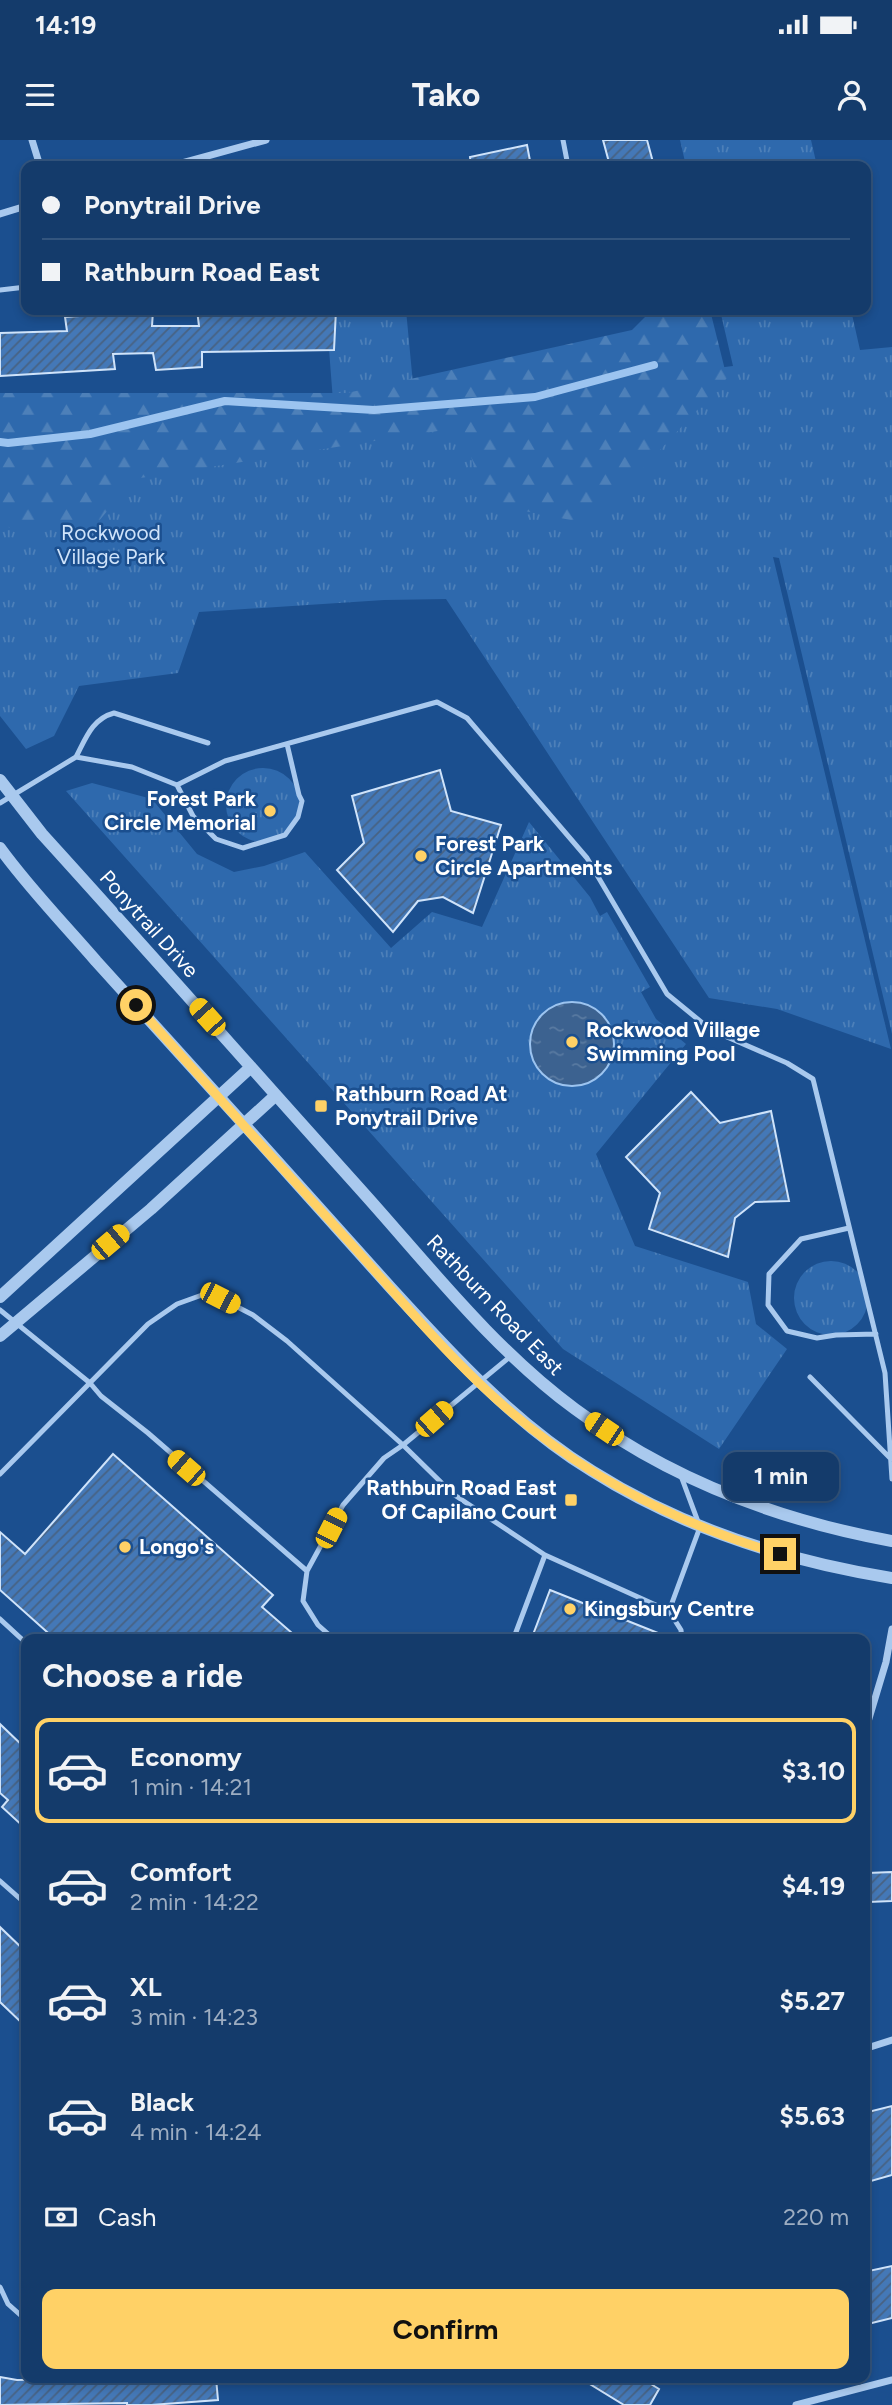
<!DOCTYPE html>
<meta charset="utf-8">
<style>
:root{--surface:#143b6b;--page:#1d4271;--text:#f1f3f6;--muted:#9dadc1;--line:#33557e;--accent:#ffd166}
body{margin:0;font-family:Figtree,sans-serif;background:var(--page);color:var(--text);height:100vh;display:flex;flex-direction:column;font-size:26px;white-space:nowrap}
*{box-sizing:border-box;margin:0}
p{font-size:23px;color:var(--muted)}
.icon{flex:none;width:38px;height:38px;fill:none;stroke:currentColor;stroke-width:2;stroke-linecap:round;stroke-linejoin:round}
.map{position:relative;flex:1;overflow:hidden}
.side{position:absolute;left:21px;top:1494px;width:849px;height:749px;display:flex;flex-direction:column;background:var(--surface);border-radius:14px;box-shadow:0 4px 10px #0003,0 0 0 2px var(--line)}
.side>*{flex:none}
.top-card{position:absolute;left:21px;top:21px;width:850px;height:154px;border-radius:14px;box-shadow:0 4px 10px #0003,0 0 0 2px var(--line);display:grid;align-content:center;height:154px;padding:0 21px;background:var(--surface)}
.end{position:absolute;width:32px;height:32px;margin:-16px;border:9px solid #ffd166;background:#111;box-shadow:0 0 0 4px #111}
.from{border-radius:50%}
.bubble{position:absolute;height:49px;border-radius:14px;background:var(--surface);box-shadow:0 4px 10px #0003,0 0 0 2px var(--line);font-size:23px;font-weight:700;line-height:49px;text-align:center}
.car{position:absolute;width:21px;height:42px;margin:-21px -10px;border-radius:9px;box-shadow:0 0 5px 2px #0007;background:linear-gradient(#f5c518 24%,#345 0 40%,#f5c518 0 76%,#345 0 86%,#f5c518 0)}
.top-card b{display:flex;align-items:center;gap:24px;height:66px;font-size:26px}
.top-card b+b{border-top:2px solid var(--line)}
.top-card i{width:18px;height:18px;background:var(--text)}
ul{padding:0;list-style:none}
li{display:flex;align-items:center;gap:21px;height:105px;margin:0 14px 10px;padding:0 7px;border:4px solid transparent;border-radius:14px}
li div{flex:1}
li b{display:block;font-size:26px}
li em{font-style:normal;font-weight:700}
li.on{border-color:var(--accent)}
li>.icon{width:63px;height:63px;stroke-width:1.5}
h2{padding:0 21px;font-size:32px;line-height:84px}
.pay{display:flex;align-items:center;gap:18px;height:77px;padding:0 21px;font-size:26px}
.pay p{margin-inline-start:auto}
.cta{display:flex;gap:14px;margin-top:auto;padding:14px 21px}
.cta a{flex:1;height:80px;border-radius:14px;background:var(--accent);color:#111;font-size:28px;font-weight:700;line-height:80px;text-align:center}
.status{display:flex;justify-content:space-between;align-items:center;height:49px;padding:0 35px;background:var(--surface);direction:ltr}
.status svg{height:19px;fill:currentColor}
header{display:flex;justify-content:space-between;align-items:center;height:91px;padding:0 21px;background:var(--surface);font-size:32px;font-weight:700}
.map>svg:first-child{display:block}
.grass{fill:url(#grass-tufts)}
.forest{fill:url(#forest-firs)}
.water{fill:url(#water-ripples);stroke:#9cc4f0;stroke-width:2}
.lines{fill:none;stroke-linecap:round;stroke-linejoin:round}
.stream{stroke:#9cc4f0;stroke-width:8}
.building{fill:url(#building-hatch);stroke:#cfe3fa;stroke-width:2}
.service{stroke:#a9c9ee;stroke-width:5}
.minor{stroke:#a9c9ee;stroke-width:7}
.tertiary{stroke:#a9c9ee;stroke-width:12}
.route{stroke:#ffd166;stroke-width:9}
.poi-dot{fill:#ffd166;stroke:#1b4f8f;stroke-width:2.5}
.labels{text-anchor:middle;stroke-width:5;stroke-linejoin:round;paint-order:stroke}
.park-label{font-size:21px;fill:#cfe3fa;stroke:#1b4f8f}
.poi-label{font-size:21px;font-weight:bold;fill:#fff;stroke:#1b4f8f;text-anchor:start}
.street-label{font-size:21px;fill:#fff;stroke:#1b4f8f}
</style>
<div class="status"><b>14:19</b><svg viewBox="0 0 49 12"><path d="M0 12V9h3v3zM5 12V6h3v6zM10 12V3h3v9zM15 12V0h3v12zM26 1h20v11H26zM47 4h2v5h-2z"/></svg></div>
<header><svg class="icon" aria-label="menu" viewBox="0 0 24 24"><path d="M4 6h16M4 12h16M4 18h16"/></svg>Tako<svg class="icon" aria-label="person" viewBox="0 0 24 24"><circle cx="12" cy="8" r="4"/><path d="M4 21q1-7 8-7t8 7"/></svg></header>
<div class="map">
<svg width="892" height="2265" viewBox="0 0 892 2265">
<defs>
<pattern id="grass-tufts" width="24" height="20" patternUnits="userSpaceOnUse" patternTransform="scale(1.75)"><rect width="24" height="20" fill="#2e69ad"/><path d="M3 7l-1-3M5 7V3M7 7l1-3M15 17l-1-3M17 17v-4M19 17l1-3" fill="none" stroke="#4d80b9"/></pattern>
<pattern id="forest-firs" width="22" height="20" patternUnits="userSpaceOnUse" patternTransform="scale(1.75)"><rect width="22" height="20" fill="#2e69ad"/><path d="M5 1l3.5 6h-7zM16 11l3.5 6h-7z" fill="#4d80b9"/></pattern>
<pattern id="water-ripples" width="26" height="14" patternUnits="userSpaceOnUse" patternTransform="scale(1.75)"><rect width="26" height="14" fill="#3c6290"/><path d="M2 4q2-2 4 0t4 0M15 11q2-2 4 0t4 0" fill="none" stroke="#597aa1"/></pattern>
<pattern id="building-hatch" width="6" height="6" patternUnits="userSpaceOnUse" patternTransform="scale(1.75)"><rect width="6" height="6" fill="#4478b7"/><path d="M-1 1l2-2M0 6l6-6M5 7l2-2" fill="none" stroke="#486282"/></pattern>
</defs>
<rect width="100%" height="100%" fill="#1b4f8f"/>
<path class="grass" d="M 680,0 L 811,0 L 817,26 L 686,26 Z
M 326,170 L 406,170 L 415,265 L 733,226 L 720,170 L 851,170 L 860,210 L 892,207 L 892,894 L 779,418 L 773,417 L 891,909 L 777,869 L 709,858 L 446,459 L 384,460 L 199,472 L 178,533 L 79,546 L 54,596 L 26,609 L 0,576 L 0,292 L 334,274 Z
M226 665a37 37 0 1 1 74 0a37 37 0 1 1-74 0Z
M 92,643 L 152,659 L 197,714 L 234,732 L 264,726 L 305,712 L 391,808 L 432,772 L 482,787 L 529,682 L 590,757 L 600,776 L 607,772 L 650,847 L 641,852 L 656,879 L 686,904 L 596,1014 L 635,1106 L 748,1142 L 756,1184 L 787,1209 L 719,1309 L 563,1209 L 66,651 Z
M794 1158a37 37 0 1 1 74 0a37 37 0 1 1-74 0Z"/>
<path class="forest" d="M 652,170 L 710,170 L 727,238 L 591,384 L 484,363 L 463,287 L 134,339 L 98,382 L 10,388 L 0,382 L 0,253 L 347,253 L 632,190 Z"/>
<path class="water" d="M530 904a42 42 0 1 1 84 0a42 42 0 1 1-84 0Z"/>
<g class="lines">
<path class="stream" d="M 0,302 L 8,303 L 90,294 L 225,261 L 374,270 L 535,257 L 654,225"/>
</g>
<path class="building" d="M 603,0 L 647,0 L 654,26 L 610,26 Z
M 527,5 L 531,26 L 471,26 L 470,17 Z
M 197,170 L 336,170 L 334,210 L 202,212 L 202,227 L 156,230 L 153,213 L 113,214 L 115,229 L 0,236 L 0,193 L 67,191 L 65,177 L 153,171 L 152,186 L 199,186 Z
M 440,630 L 451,671 L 501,685 L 473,773 L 443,757 L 418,761 L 393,792 L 337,730 L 364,703 L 352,656 Z
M 691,952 L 720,983 L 771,971 L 789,1061 L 755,1062 L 735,1078 L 728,1117 L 649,1089 L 660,1053 L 626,1017 Z
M 113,1314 L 273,1455 L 262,1467 L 300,1500 L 56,1500 L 0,1450 L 0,1392 L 25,1414 Z
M 550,1450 L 673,1499 L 673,1500 L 531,1500 Z
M 0,1584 L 26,1609 L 26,1689 L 2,1667 L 8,1660 L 0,1653 Z
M 892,1732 L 892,1761 L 869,1762 L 868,1733 Z
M 0,1787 L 26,1812 L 26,1887 L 0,1862 Z
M 892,1966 L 892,2035 L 864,2043 L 864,1973 Z
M 892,2126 L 892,2178 L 864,2185 L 864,2132 Z
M 0,2237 L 17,2240 L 216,2238 L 218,2260 L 151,2265 L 127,2265 L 127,2263 L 0,2265 Z
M 580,2238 L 641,2238 L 659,2249 L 650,2265 L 624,2265 Z"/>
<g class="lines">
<path class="service" d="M 563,0 L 568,26
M 0,150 L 26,147
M 76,617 C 86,598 92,579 114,573 L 208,603
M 177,645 L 193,676 L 216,699 L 243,708 L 285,695 L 298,677 L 302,661 L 299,655 L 287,604
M 0,663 L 76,617 L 132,627 L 177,645 L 225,621 L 437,562 L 467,578 L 587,718 L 667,854 L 711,890 L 787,923 L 813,939 L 885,1233 L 892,1339
M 849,1088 L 801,1099 L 769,1134 L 768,1165 L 787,1191 L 817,1198 L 836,1195 L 876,1194
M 0,1170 L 90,1243 L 101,1256 L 148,1293 L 307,1431 L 303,1461 L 318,1485 L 335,1500
M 810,1237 L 891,1319
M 0,1334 L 148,1184 L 177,1164 L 202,1155 L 220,1158 L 253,1175 L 287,1201 L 403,1305 L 453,1354 L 545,1415 L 669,1471 L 700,1387 L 681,1336
M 307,1431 L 343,1365 L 384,1318 L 403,1305 L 512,1215
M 669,1471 L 681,1490 L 682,1500
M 0,1479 L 26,1503
M 513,1500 L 545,1415
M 0,1741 L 26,1764
M 0,2147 L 8,2164 L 26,2180"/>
<path class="minor" d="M 32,0 L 40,26
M 171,26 L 266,0
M 0,74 L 26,66
M 864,1595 L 886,1522 L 892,1489
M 864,1909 L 892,1900
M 796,2265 L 892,2240"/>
<path class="tertiary" d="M 0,640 L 42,694 C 152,815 259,937 368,1058 C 433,1131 496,1211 575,1269 C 669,1339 777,1380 892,1401
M 0,708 C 29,748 64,784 96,821 C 144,874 192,927 240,980 C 290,1036 340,1092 391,1148 C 452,1215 514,1283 592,1331 C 684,1389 786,1421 892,1438
M 0,1157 L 251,927
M 0,1196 L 151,1069 L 276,955"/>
</g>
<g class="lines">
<path class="route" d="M 136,865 C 208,946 280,1026 353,1106 C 394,1152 434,1200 479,1243 C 564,1325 667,1381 780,1414"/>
</g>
<g class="poi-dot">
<circle cx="270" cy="671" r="7"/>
<circle cx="421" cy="716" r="7"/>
<circle cx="572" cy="902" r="7"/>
<rect x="314" y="959" width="14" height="14" rx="3.5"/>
<rect x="564" y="1353" width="14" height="14" rx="3.5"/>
<circle cx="125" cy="1407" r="7"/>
<circle cx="570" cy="1469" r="7"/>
</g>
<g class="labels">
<g class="park-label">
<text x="111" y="400">Rockwood<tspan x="111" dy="24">Village Park</tspan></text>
</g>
<g class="poi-label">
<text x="256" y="666" text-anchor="end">Forest Park<tspan x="256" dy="24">Circle Memorial</tspan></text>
<text x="435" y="711">Forest Park<tspan x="435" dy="24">Circle Apartments</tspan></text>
<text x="586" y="897">Rockwood Village<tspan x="586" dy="24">Swimming Pool</tspan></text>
<text x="335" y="961">Rathburn Road At<tspan x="335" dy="24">Ponytrail Drive</tspan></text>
<text x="557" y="1355" text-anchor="end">Rathburn Road East<tspan x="557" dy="24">Of Capilano Court</tspan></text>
<text x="139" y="1414">Longo's</text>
<text x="584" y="1476">Kingsbury Centre</text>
</g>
<g class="street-label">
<text transform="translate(149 784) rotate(48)" y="7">Ponytrail Drive</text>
<text transform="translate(495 1165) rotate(46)" y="7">Rathburn Road East</text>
</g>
</g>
</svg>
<i class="end from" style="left:136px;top:865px"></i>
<i class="end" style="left:780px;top:1414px"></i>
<div class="bubble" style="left:723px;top:1312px;width:116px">1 min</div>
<i class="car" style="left:207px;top:877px;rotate:318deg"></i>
<i class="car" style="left:110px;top:1102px;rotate:50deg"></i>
<i class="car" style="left:220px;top:1158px;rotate:117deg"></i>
<i class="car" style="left:434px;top:1279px;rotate:49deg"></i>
<i class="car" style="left:604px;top:1289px;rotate:304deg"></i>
<i class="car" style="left:186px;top:1328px;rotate:311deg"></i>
<i class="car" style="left:331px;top:1388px;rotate:27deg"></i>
<div class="top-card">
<b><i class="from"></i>Ponytrail Drive</b>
<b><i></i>Rathburn Road East</b>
</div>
<section class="side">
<h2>Choose a ride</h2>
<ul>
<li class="on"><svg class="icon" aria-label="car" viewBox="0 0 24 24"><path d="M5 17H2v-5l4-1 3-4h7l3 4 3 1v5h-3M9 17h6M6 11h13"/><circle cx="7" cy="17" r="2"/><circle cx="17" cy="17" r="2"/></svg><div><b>Economy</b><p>1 min · 14:21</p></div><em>$3.10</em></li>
<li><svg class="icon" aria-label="car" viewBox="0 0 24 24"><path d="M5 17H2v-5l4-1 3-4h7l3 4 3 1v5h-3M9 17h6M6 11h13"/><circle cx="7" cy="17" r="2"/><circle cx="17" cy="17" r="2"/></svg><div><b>Comfort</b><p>2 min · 14:22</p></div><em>$4.19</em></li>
<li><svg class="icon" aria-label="car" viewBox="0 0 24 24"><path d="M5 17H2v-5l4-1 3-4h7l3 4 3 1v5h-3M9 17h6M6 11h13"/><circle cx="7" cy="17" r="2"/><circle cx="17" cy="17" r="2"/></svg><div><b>XL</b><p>3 min · 14:23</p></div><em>$5.27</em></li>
<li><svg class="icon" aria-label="car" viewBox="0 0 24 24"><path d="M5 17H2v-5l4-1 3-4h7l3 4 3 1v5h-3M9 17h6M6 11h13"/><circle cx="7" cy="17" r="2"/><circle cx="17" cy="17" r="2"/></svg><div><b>Black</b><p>4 min · 14:24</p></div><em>$5.63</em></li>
</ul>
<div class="pay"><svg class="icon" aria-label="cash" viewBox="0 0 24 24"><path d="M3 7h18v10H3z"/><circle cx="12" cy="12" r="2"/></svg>Cash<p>220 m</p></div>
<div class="cta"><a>Confirm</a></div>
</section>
</div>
